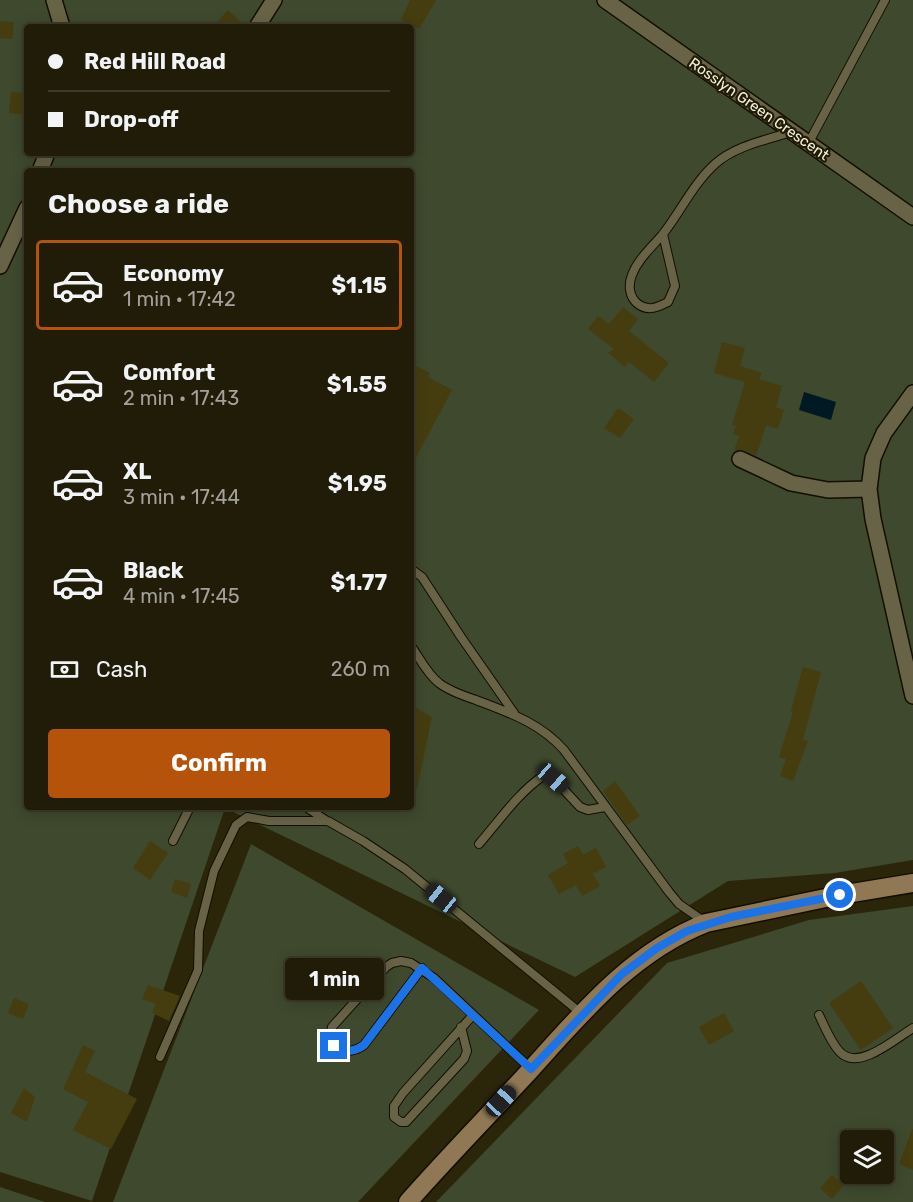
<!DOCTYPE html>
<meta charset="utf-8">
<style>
:root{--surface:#201c08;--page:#2d2916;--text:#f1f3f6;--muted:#a2a19c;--line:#3d3a29;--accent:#b45309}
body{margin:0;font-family:Rubik,sans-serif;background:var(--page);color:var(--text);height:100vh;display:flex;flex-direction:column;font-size:22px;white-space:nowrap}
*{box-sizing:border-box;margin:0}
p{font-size:20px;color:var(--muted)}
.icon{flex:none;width:33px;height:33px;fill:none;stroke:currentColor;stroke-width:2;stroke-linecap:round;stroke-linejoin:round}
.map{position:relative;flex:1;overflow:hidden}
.sheet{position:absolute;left:24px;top:168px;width:390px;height:642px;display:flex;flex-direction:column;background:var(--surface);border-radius:6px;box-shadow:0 3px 15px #0003,0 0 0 2px var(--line)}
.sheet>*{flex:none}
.hud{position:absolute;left:24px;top:24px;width:390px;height:132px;border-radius:6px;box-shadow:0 3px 15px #0003,0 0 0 2px var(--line);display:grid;align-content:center;height:132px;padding:0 24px;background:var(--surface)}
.buttons{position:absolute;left:840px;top:1130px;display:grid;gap:12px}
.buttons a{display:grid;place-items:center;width:54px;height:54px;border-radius:6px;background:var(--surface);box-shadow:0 3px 15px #0003,0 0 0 2px var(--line);font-size:30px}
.end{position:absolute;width:27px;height:27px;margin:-14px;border:8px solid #1a73e8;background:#fff;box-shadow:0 0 0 3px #fff}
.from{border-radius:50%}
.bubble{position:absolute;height:42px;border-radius:6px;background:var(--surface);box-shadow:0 3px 15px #0003,0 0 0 2px var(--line);font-size:20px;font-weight:700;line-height:42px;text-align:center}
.car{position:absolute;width:18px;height:36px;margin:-18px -9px;border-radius:8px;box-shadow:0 0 4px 2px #0007;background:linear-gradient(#222 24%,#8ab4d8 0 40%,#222 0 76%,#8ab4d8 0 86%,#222 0)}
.hud b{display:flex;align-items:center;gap:21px;height:57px;font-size:22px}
.hud b+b{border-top:2px solid var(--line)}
.hud i{width:15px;height:15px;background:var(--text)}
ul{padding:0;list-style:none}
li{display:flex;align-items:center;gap:18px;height:90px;margin:0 12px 9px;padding:0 12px;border:3px solid transparent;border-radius:6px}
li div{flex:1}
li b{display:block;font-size:22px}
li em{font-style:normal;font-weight:700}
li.on{border-color:var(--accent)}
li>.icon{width:54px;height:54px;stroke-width:1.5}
h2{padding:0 24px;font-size:27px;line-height:72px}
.pay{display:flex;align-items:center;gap:15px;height:66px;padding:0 24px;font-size:22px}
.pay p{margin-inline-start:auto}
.cta{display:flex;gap:12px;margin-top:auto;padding:12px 24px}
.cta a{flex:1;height:69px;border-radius:6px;background:var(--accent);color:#fff;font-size:24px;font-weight:700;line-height:69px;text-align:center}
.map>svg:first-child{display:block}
.green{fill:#3e492d;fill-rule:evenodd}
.water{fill:#001a23}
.building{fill:#453d10}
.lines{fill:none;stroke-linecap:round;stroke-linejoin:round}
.lane-casing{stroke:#130e00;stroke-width:10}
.street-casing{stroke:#130e00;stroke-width:18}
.secondary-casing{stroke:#130e00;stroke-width:21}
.lane{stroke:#686346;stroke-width:8}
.street{stroke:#686346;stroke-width:15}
.secondary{stroke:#8f7853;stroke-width:18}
.route{stroke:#1a73e8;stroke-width:8}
.labels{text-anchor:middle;stroke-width:4.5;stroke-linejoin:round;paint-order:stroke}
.street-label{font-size:15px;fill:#f2f0df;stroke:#211c02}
</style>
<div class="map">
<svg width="913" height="1202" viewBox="0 0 913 1202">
<rect width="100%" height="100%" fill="#2b260a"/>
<path class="green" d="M 0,0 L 913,0 L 913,860 L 835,873 L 728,881 L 575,977 L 225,808 L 92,1201 L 0,1172 ZM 27,27 L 411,27 L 411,153 L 27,153 ZM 27,171 L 411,171 L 411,807 L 27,807 Z
M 251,844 L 539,1010 L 358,1202 L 113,1202 Z
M 913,906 L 913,1202 L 436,1202 L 667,963 L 809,920 ZM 850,1140 L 884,1140 L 884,1173 L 850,1173 Z
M 0,1187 L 45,1202 L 0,1202 Z"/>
<path class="water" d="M 804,392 L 836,402 L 831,420 L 799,410 Z"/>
<path class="building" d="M 410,0 L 436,0 L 419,29 L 401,20 Z
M 228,10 L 247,27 L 213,27 Z
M 0,21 L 14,22 L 12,39 L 0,38 Z
M 11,92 L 27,93 L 27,115 L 9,113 Z
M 623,307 L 638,319 L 629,331 L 669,363 L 654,382 L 629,362 L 625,367 L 608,353 L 614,349 L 588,329 L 598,316 L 609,324 Z
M 722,342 L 745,348 L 740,366 L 762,373 L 759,379 L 782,386 L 776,407 L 784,410 L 778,429 L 766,425 L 756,456 L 744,450 L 734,451 L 739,436 L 733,434 L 736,426 L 732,425 L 745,382 L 714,373 Z
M 416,366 L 430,373 L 428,377 L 452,390 L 411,467 L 411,375 Z
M 618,408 L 634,419 L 620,438 L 604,428 Z
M 803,667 L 821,672 L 803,740 L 808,741 L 793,781 L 780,776 L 786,759 L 779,757 L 793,712 L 791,711 Z
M 411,705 L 432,717 L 417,789 L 411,788 Z
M 615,781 L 640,816 L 627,825 L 603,791 Z
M 150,841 L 168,853 L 150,880 L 133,868 Z
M 578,846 L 583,855 L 596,848 L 606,867 L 593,874 L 600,886 L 582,896 L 576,885 L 559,894 L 548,875 L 568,863 L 563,854 Z
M 175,879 L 191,884 L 187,898 L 171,892 Z
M 861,981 L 893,1028 L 861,1050 L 829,1003 Z
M 148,985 L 180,996 L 169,1021 L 152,1013 L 156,1004 L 142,999 Z
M 14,998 L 29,1004 L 23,1019 L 8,1013 Z
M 724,1013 L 734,1031 L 709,1045 L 699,1027 Z
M 83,1045 L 95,1051 L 85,1072 L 137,1099 L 111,1149 L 73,1130 L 88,1102 L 63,1089 Z
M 24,1088 L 35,1097 L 27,1122 L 11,1113 Z
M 912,1129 L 913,1130 L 913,1170 L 899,1164 Z
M 832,1175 L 844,1185 L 832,1199 L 820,1188 Z"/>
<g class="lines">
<defs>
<path id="lane" d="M 808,144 L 885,0
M 663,234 L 675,286 L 668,302 C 658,307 648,312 638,304 C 629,297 628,285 632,275 C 638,259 652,247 663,234 C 681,211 693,184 715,164 C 735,146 766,140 791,132
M 411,569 L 422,577 L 461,637 L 514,713
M 411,646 C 419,657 427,674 439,683 C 449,691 464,696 476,700 C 510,713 540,723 564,750 L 669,892 L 679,904 L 705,922
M 306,807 L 327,821
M 173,841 L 190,807
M 479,844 C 499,821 518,793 543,776 L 553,778 L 580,807 L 588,810 L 605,807
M 422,968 L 364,1045 C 348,1057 326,1051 332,1027 L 386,967 L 392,963 L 401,961 L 411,963 L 434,978 L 531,1069
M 819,1015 C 825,1027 831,1043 840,1052 C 858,1072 896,1038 913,1028
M 461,1027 L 467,1051 L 464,1059 L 406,1122 L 401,1122 L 394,1117 L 394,1106 L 403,1093 L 473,1015
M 160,1057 L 198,970 L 199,931 L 214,871 L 236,825 L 247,817 L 269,821 L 328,821 L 363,841 L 405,869 L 582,1014"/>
<path id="street" d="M 54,0 L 62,27
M 605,0 L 913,217
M 257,27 L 274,0
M 40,171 L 47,153
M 0,266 L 27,208
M 913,393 L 884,433 L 873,458 L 869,489 L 873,519 L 913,696
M 740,459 L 791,483 L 828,490 L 869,489"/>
<path id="secondary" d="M 408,1202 C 445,1160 485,1119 523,1078 C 577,1019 629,953 706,923 L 840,895 L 913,883"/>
</defs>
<use href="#lane" class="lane-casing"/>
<use href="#street" class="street-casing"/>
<use href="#secondary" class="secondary-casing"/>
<use href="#lane" class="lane"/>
<use href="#street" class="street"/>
<use href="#secondary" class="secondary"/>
</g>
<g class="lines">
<path class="route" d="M 334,1046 C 345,1053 354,1052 364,1045 L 422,968 L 531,1069 L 622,974 L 657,948 L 687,931 L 731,917 L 840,895"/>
</g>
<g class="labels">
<g class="street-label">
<text transform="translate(759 109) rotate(35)" y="5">Rosslyn Green Crescent</text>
</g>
</g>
</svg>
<div class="buttons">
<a><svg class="icon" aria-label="layers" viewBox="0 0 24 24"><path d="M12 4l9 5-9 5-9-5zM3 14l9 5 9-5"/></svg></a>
</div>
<i class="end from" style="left:840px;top:895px"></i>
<i class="end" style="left:334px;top:1046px"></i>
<div class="bubble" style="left:285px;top:958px;width:99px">1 min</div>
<i class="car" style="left:553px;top:778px;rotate:131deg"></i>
<i class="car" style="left:441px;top:898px;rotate:309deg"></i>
<i class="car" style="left:501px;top:1101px;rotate:43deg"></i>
<div class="hud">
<b><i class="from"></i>Red Hill Road</b>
<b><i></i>Drop-off</b>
</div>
<section class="sheet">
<h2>Choose a ride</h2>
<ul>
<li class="on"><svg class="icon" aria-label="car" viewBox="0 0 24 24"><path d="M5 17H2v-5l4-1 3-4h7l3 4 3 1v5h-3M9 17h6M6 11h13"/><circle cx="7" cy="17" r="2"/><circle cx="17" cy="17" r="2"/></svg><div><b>Economy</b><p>1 min · 17:42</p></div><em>$1.15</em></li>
<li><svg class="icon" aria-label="car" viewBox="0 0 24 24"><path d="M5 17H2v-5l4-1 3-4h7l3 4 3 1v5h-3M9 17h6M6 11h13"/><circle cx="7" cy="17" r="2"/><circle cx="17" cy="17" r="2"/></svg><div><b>Comfort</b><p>2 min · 17:43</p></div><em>$1.55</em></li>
<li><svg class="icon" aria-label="car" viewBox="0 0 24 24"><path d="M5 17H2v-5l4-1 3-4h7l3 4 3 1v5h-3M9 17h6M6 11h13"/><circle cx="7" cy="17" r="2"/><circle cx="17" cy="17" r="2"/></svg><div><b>XL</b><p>3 min · 17:44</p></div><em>$1.95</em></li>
<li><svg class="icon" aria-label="car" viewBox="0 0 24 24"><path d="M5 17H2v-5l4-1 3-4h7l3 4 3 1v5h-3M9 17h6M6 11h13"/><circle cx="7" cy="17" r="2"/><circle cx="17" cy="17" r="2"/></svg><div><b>Black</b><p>4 min · 17:45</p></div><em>$1.77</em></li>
</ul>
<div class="pay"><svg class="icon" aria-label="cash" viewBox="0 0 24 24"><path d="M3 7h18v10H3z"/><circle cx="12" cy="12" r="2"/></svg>Cash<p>260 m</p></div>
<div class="cta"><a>Confirm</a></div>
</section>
</div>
